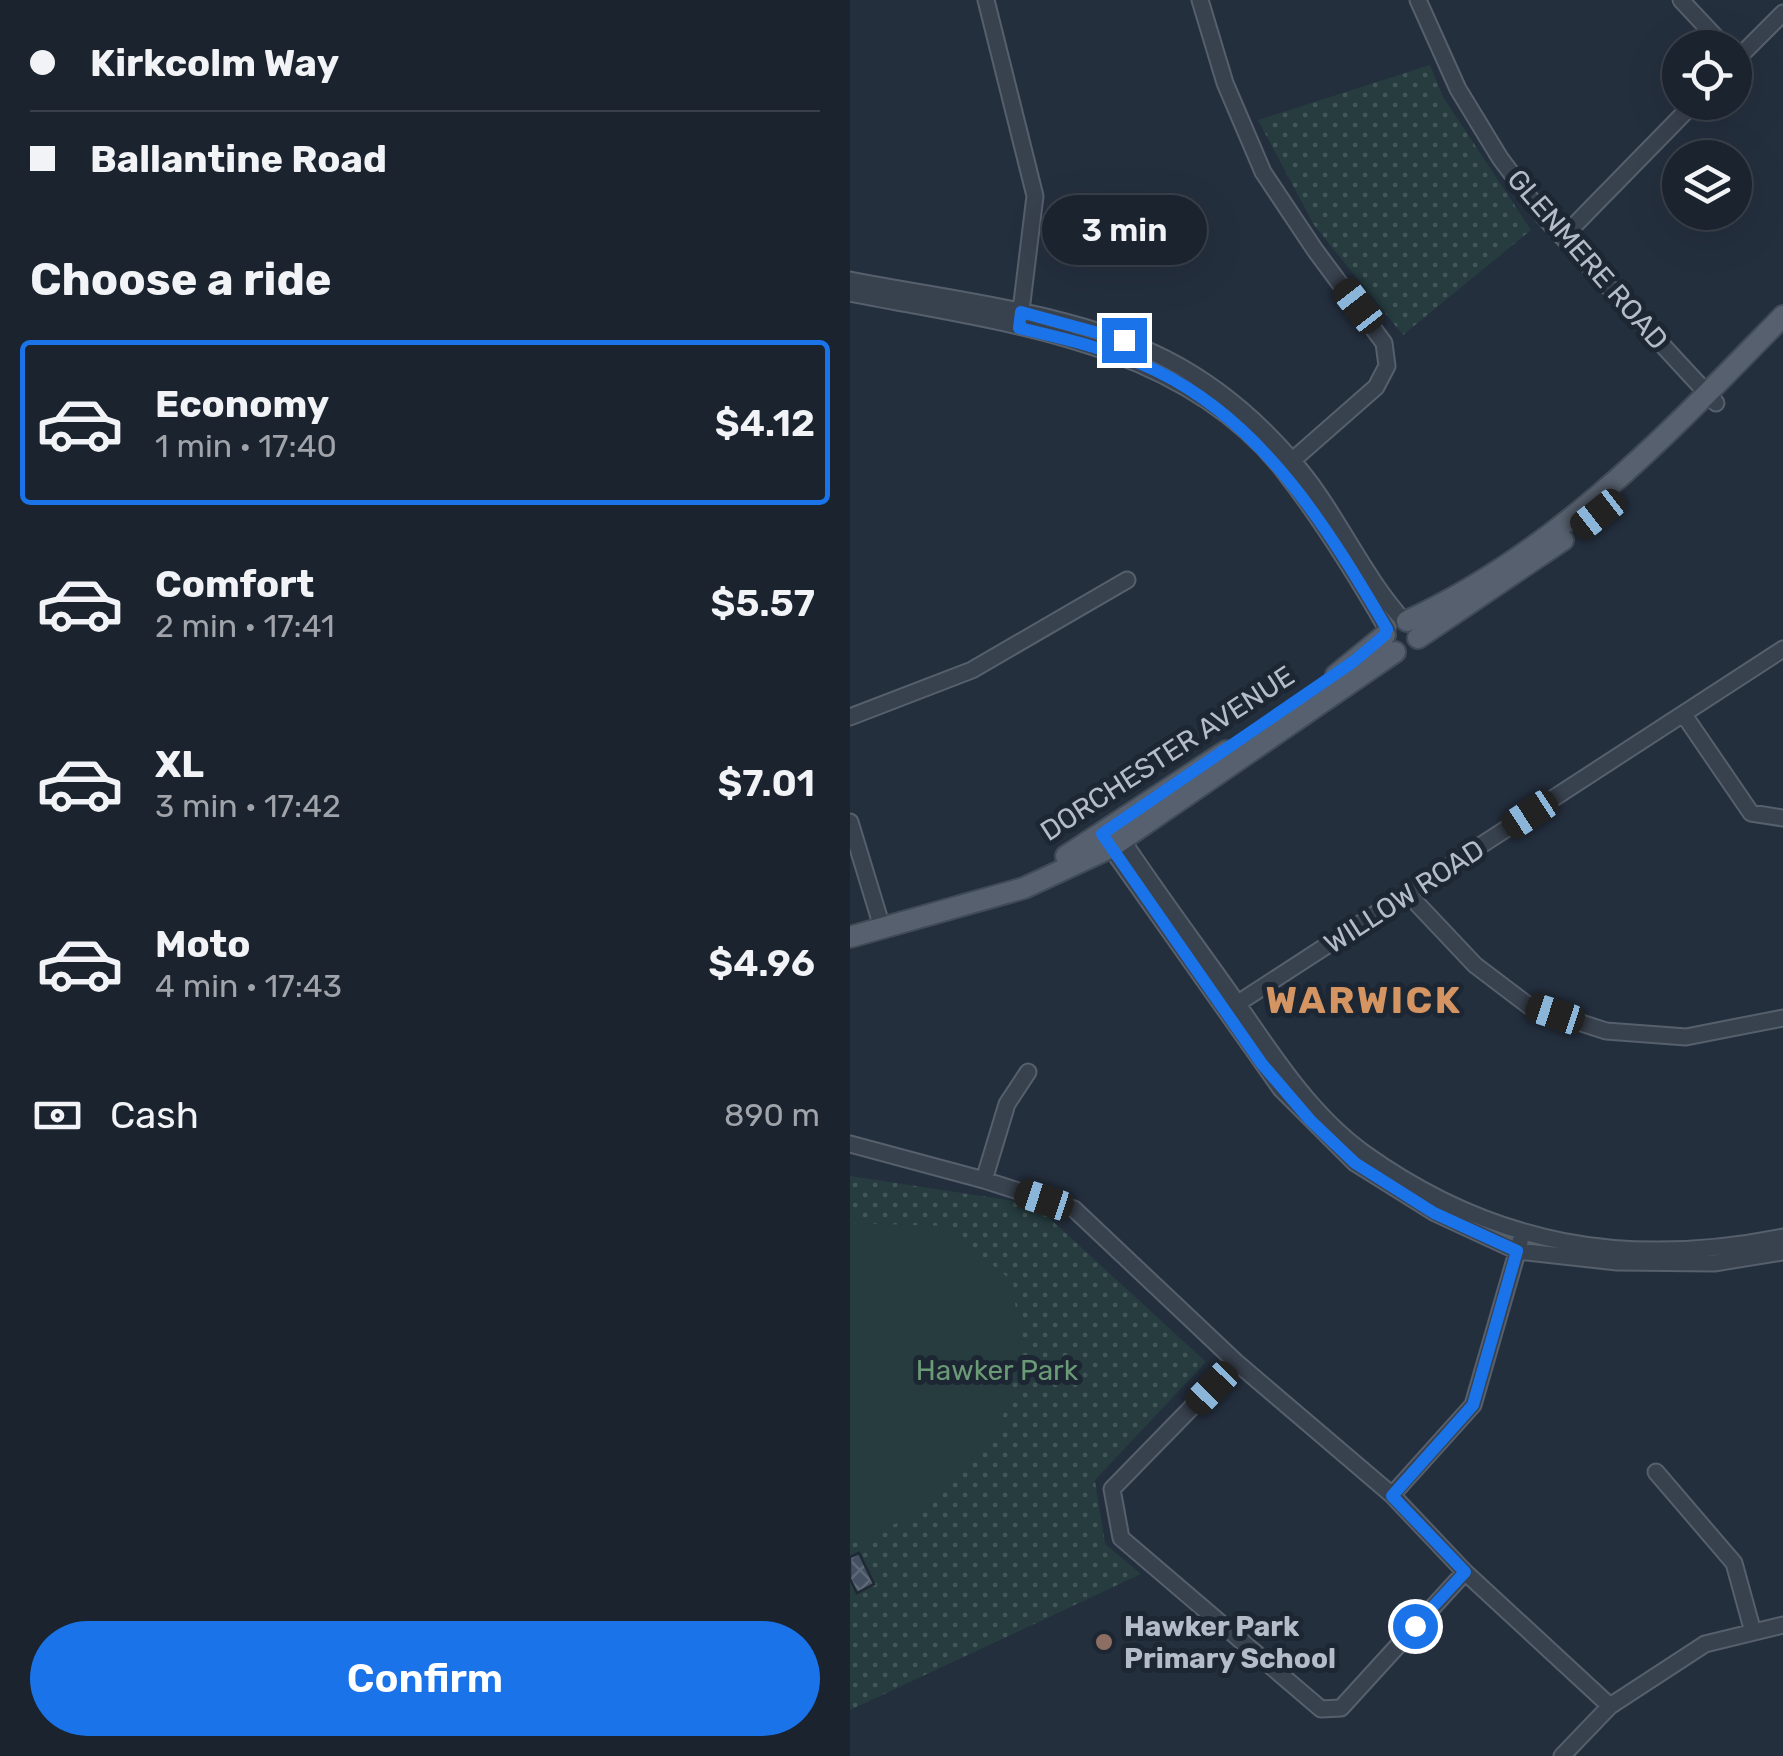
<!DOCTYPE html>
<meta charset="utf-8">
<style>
:root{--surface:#1b232e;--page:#282f3a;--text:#f1f3f6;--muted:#a0a4aa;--line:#39404a;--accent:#1a73e8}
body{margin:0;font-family:Rubik,sans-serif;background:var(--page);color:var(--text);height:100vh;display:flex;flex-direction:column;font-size:38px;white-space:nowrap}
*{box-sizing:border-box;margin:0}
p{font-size:32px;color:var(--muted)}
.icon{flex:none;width:55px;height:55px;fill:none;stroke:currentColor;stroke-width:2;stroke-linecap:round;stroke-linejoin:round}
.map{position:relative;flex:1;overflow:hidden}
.sheet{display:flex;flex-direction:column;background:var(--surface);width:850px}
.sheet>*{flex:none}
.guide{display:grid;align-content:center;height:220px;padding:0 30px;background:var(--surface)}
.buttons{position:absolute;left:812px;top:30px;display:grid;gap:20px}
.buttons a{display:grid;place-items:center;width:90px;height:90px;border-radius:50%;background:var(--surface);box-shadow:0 10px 40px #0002,0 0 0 2px var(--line);font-size:50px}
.end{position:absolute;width:45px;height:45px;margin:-22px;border:12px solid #1a73e8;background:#fff;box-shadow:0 0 0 5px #fff}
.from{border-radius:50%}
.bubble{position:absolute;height:70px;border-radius:35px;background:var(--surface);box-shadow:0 10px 40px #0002,0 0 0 2px var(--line);font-size:32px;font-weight:600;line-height:70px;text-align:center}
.car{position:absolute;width:30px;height:60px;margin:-30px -15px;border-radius:12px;box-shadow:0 0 8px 2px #0007;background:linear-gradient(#222 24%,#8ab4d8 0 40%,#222 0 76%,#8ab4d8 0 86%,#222 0)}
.guide b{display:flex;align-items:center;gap:35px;height:95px;font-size:38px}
.guide b+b{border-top:2px solid var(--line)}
.guide i{width:25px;height:25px;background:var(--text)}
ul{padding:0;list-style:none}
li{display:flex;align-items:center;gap:30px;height:165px;margin:0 20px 15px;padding:0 10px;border:5px solid transparent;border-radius:10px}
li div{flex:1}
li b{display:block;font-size:38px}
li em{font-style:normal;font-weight:600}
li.current{border-color:var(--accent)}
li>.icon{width:90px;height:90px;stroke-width:1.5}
h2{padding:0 30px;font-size:45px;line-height:120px}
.pay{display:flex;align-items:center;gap:25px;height:110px;padding:0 30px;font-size:38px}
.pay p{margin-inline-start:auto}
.action{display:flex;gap:20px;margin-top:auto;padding:20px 30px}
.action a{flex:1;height:115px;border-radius:60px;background:var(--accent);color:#fff;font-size:40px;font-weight:600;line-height:115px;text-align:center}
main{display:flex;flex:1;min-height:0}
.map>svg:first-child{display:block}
.grass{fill:url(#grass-dots)}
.pitch{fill:#263c3f}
.building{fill:url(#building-cross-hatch);stroke:#1f2835;stroke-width:2.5}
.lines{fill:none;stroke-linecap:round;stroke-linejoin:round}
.minor-casing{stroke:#565f6c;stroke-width:19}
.major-casing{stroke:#414a57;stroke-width:24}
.minor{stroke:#38414e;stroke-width:15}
.major{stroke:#56606e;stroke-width:20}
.route{stroke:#1a73e8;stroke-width:12}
.education-dot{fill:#8d6e63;stroke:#1d2633;stroke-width:4}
.labels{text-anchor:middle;stroke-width:10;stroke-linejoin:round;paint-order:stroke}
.street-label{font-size:28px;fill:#b4bcc9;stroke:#1d2633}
.park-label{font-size:28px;fill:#6b9a76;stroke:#1d2633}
.poi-label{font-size:28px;font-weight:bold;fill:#b4bcc9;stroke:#1d2633;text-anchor:start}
.district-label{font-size:38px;font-weight:bold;letter-spacing:2.5px;fill:#d59563;stroke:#1d2633}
</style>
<main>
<section class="sheet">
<div class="guide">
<b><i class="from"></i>Kirkcolm Way</b>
<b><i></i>Ballantine Road</b>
</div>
<h2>Choose a ride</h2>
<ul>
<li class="current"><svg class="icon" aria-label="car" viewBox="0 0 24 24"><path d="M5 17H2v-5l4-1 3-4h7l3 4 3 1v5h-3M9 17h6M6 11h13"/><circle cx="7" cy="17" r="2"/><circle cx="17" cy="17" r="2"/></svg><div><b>Economy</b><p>1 min · 17:40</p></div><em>$4.12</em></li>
<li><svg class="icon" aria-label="car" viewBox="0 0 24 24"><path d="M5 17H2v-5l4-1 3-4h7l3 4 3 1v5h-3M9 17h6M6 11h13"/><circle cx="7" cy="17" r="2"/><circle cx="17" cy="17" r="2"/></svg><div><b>Comfort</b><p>2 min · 17:41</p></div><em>$5.57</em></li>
<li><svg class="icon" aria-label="car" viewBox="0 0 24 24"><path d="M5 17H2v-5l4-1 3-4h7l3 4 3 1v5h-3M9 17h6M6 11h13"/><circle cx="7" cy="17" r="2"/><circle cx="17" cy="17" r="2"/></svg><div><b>XL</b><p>3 min · 17:42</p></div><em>$7.01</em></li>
<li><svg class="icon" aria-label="car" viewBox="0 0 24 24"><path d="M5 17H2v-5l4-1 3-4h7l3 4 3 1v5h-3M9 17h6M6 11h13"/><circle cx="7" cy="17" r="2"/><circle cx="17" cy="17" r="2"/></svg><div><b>Moto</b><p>4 min · 17:43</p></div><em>$4.96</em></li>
</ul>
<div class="pay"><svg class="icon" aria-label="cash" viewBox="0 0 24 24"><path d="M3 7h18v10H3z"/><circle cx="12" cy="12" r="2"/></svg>Cash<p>890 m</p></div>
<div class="action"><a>Confirm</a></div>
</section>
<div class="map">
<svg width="933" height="1756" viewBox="0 0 933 1756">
<defs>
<pattern id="grass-dots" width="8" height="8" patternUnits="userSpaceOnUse" patternTransform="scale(2.5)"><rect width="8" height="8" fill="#263c3f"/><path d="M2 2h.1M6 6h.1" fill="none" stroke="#435659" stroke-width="1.8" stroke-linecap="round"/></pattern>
<pattern id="building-cross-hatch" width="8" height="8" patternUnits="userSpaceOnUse" patternTransform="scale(2.5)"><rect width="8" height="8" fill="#455162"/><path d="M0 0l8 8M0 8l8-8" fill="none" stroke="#5d6877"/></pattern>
</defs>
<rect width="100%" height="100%" fill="#242f3e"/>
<path class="grass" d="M 580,65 L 593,97 L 681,230 L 553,335 L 464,225 L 408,120 Z
M 0,1176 L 184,1204 L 356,1362 L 245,1480 L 255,1544 L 291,1574 L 0,1710 Z"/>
<path class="pitch" d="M 0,1223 L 96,1226 L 163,1282 L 169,1344 L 151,1425 L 81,1506 L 14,1539 L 0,1542 Z"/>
<path class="building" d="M 9,1553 L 24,1584 L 7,1593 L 0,1579 L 0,1557 Z"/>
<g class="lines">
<defs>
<path id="minor" d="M 136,0 L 185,196 L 170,319
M 350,0 L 375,83 L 413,172 L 465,250 L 534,343 L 537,366 L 526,387 L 436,466
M 568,0 L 608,89 L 650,158 L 694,217 L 866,403
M 831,0 L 876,48
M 885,61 L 933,13
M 713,237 L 845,102
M 0,280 C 100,300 226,312 316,359 C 363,383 405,418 440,458 C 484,506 509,571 553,620
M 0,293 C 151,323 330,340 433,470 C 471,519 506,575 537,629
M 834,715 L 901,813 L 933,818
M 0,717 L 122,670 L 277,580
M 0,822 L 32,927
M 268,834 C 303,887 341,938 378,990 C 417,1046 457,1112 514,1153 C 644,1246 778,1268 933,1237
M 256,841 L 431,1089 L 505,1163 L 585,1213 L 667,1251 L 767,1262 L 864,1263 L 933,1252
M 558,894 L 625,965 L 679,1006 L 756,1031 L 836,1037 L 933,1018
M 379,1009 L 933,649
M 0,1144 L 134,1180 L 224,1209 L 386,1362 L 542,1495 L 615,1572 L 760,1706
M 134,1180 L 157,1104 L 178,1072
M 386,1362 L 262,1489 L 271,1538 L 471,1709 L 491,1708 L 615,1572
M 806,1472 L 884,1563 L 903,1632
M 542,1495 L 623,1405 L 670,1242
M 712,1756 L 760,1706 L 855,1644 L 933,1625"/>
<path id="major" d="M 557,621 C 708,552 820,432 933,316
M 568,638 L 713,540
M 486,675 L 535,635
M 216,856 L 376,751
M 0,937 L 174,888 L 260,848 L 545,652"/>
</defs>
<use href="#minor" class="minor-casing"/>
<use href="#major" class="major-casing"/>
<use href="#minor" class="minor"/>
<use href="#major" class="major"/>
</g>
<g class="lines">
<path class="route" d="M 274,340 L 171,312 L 169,328 C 216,339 264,350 307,371 C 414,423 479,530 537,629 L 535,635 L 503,662 L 252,834 L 412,1064 L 460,1120 L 505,1163 L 584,1213 L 667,1251 L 623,1405 L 542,1496 L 615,1572 L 565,1626"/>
</g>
<circle class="education-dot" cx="254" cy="1642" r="10"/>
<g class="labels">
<g class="street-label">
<text transform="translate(738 259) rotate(49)" y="10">GLENMERE ROAD</text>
<text transform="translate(317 753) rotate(-33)" y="10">DORCHESTER AVENUE</text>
<text transform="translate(554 896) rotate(-33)" y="10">WILLOW ROAD</text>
</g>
<g class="park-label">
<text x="147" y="1380">Hawker Park</text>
</g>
<g class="poi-label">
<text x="274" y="1636">Hawker Park<tspan x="274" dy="32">Primary School</tspan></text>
</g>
<g class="district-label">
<text x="514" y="1013">WARWICK</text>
</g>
</g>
</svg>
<div class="buttons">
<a><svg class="icon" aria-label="locate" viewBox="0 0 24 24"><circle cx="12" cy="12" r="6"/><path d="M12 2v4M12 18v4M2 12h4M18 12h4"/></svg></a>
<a><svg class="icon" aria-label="layers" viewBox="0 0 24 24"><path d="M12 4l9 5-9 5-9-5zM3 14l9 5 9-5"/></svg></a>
</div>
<i class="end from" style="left:565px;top:1626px"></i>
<i class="end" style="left:274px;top:340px"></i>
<div class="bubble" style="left:192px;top:195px;width:165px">3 min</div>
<i class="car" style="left:508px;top:306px;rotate:322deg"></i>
<i class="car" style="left:748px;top:514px;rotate:232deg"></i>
<i class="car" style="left:680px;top:814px;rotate:237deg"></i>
<i class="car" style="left:705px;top:1014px;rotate:288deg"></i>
<i class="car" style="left:194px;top:1200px;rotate:288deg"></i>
<i class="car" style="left:362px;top:1388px;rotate:224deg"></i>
</div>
</main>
